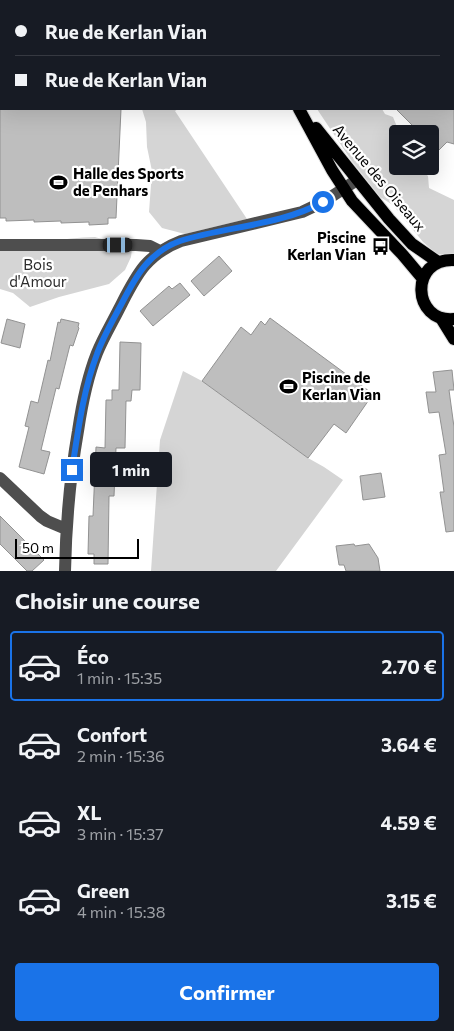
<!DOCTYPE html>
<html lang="fr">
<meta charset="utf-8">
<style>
:root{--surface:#171b24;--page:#20242c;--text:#f1f3f6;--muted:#9ea1a6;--line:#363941;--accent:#1a73e8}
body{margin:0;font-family:Commissioner,sans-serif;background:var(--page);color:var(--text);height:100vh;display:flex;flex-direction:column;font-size:19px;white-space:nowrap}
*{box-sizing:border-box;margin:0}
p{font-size:16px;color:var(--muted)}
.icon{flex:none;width:28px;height:28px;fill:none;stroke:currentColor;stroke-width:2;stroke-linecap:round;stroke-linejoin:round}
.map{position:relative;height:571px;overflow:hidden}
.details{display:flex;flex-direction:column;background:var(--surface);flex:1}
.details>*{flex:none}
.top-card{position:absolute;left:0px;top:0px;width:455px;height:110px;box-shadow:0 5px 20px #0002;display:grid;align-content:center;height:110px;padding:0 15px;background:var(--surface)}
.controls{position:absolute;left:389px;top:125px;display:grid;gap:10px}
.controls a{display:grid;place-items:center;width:50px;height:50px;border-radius:5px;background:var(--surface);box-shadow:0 5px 20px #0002;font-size:25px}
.scale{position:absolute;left:15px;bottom:12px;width:124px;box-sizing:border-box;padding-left:5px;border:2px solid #000;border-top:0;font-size:14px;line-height:18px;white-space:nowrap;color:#000;-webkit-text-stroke:4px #fff;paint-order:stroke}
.end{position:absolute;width:22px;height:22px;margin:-11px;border:6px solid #1a73e8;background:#fff;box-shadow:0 0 0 2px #fff}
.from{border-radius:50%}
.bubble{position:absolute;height:35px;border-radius:5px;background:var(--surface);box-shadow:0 5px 20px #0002;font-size:16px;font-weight:700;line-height:35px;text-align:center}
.car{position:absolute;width:15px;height:30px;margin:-15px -8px;border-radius:6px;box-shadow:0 0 4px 1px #0007;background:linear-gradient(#222 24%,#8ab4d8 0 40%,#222 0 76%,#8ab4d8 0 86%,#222 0)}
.top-card b{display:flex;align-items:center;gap:18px;height:48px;font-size:19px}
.top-card b+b{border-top:1px solid var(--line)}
.top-card i{width:12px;height:12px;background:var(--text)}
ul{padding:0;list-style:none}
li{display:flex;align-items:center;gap:15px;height:70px;margin:0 10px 8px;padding:0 5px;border:2px solid transparent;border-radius:5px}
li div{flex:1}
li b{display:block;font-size:19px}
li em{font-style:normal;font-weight:700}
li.active{border-color:var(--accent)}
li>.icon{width:45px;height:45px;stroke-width:1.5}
h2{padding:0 15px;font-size:22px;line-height:60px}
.cta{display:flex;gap:10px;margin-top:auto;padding:10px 15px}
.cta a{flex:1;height:58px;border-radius:5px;background:var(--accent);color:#fff;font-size:20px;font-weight:700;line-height:58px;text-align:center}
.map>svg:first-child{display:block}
.green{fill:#d5d5d5}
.building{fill:#bebebe;stroke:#929292}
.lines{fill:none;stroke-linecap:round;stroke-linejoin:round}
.major-casing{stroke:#dbdbdb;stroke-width:14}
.minor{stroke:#4e4e4e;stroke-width:12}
.major{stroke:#000;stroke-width:12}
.route{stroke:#1a73e8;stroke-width:6}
.labels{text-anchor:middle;stroke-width:4.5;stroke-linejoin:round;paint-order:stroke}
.poi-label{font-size:15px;font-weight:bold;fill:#000;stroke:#fff;text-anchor:start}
.street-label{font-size:15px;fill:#000;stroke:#fff}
.park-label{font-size:15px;fill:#2c2c2c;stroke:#fff}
</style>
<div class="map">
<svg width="454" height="571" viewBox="0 0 454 571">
<rect width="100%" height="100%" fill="#fff"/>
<path class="green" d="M 0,0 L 111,0 L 111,1 L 1,1 L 1,74 L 0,76 Z
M 142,109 L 178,109 L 175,111 L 247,219 L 185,234 L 162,228 L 149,212 L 152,171 L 147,147 L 146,122 Z
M 317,109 L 382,109 L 385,114 L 393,117 L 400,134 L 398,134 L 398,166 L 417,166 L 428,176 L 429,188 L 454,200 L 454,255 L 437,254 L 423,242 L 393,205 L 380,197 L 351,160 Z
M 95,237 L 132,248 L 131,257 L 125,270 L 109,284 L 59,297 L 30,307 L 13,293 L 0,289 L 0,249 C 32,244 63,238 95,237 Z
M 183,371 L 202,381 L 308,458 L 324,467 L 343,480 L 276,571 L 151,571 L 160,440 Z"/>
<path class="building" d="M 0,109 L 121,109 L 116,218 L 108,218 L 108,224 L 89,225 L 89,222 L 61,223 L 61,221 L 34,222 L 34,220 L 6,221 L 6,218 L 0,218 Z
M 396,109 L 454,109 L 454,144 L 447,142 L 438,151 L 430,143 L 430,134 L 421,134 Z
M 219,256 L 232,271 L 204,296 L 191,281 Z
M 180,283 L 190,295 L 153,326 L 140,311 L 169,286 L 172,289 Z
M 270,318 L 373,394 L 346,433 L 334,424 L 308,458 L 202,381 L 241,327 L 251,335 L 261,321 L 265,325 Z
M 7,319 L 25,324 L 20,348 L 1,343 Z
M 61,319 L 79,323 L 78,327 L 79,328 L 73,346 L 70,345 L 59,389 L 56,388 L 41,450 L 50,452 L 44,474 L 19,467 L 29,427 L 25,426 L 31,401 L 38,403 L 48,360 L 50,361 L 58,322 L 60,323 Z
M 120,342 L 141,343 L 140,390 L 132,390 L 131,401 L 126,401 L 125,448 L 116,448 L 114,496 L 109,496 L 108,564 L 94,564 L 94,554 L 88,554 L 89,516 L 93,516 L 96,447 L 105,448 L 106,400 L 112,400 L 112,390 L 119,390 Z
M 452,370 L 454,390 L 449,390 L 454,427 L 454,531 L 446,532 L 440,492 L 444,492 L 439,455 L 446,454 L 439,412 L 429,413 L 426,392 L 436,392 L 433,372 Z
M 381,473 L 385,497 L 363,500 L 360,476 Z
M 0,516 L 44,560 L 32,571 L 27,571 L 0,544 Z
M 354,544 L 355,546 L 369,544 L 378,558 L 380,571 L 346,571 L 344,565 L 339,565 L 336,546 Z"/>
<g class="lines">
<defs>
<path id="major" d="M 221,0 L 222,1
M 299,109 L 332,170 L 352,201 L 402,254 L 423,279
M 316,128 L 389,219 L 412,244 L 438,262
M 454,260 C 409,258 412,323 454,319
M 441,318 L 454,339"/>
</defs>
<use href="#major" class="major-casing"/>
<path class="minor" d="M 0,245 L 136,245 L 150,246 L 160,251
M 0,478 L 40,516 L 47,521 L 66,529
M 65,571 C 66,524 70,477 78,431 C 82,404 87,378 97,353 C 103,338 112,323 119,309 C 136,276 145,255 181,241 L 302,212 L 323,202 L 357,180"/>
<use href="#major" class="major"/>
</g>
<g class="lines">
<path class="route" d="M 72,470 C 78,431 83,391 97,354 C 103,337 113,320 122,303 C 136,276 149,252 180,241 C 227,226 279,226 323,202"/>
</g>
<defs>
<symbol id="stadium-bare" viewBox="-9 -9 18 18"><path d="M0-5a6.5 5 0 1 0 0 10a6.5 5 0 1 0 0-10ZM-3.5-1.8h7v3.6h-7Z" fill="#000" stroke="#fff" stroke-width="2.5" paint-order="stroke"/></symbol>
<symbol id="bus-bare" viewBox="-9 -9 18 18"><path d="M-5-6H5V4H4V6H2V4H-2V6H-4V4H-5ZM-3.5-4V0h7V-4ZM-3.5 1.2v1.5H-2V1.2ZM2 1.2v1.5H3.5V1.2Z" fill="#000" stroke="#fff" stroke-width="2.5" paint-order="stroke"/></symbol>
</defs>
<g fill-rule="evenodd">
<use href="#stadium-bare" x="46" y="170" width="25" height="25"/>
<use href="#bus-bare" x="368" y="234" width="25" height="25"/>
<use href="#stadium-bare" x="276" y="374" width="25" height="25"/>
</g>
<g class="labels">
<g class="poi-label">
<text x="73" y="179">Halle des Sports<tspan x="73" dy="17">de Penhars</tspan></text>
<text x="366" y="243" text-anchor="end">Piscine<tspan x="366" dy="17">Kerlan Vian</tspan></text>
<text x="302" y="383">Piscine de<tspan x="302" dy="17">Kerlan Vian</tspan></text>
</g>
<g class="street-label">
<text transform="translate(379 178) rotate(50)" y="5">Avenue des Oiseaux</text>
</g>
<g class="park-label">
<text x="38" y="270">Bois<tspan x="38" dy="17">d'Amour</tspan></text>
</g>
</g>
</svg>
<div class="controls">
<a><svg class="icon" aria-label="layers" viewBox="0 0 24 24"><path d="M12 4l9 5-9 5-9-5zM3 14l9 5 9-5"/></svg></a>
</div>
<div class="scale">50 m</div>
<i class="end from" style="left:323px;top:202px"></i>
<i class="end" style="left:72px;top:470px"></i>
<div class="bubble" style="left:90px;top:452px;width:82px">1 min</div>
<i class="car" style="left:118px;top:245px;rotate:90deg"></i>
<div class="top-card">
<b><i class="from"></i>Rue de Kerlan Vian</b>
<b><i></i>Rue de Kerlan Vian</b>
</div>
</div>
<section class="details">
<h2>Choisir une course</h2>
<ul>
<li class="active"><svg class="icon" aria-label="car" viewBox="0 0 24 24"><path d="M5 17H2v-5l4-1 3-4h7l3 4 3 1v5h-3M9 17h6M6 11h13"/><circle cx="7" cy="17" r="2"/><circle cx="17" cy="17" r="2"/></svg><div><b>Éco</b><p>1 min · 15:35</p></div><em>2.70 €</em></li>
<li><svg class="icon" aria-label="car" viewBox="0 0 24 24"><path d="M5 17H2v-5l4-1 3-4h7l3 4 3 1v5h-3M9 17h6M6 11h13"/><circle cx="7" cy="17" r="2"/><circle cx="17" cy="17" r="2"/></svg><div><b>Confort</b><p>2 min · 15:36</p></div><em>3.64 €</em></li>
<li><svg class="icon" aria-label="car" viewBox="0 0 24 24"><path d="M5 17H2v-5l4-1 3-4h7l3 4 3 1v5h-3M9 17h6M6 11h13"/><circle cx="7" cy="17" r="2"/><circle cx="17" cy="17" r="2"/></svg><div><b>XL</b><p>3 min · 15:37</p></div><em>4.59 €</em></li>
<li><svg class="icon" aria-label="car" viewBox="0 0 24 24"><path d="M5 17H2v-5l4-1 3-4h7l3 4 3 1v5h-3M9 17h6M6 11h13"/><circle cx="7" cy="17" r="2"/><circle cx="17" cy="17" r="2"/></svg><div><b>Green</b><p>4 min · 15:38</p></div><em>3.15 €</em></li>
</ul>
<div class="cta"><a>Confirmer</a></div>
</section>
